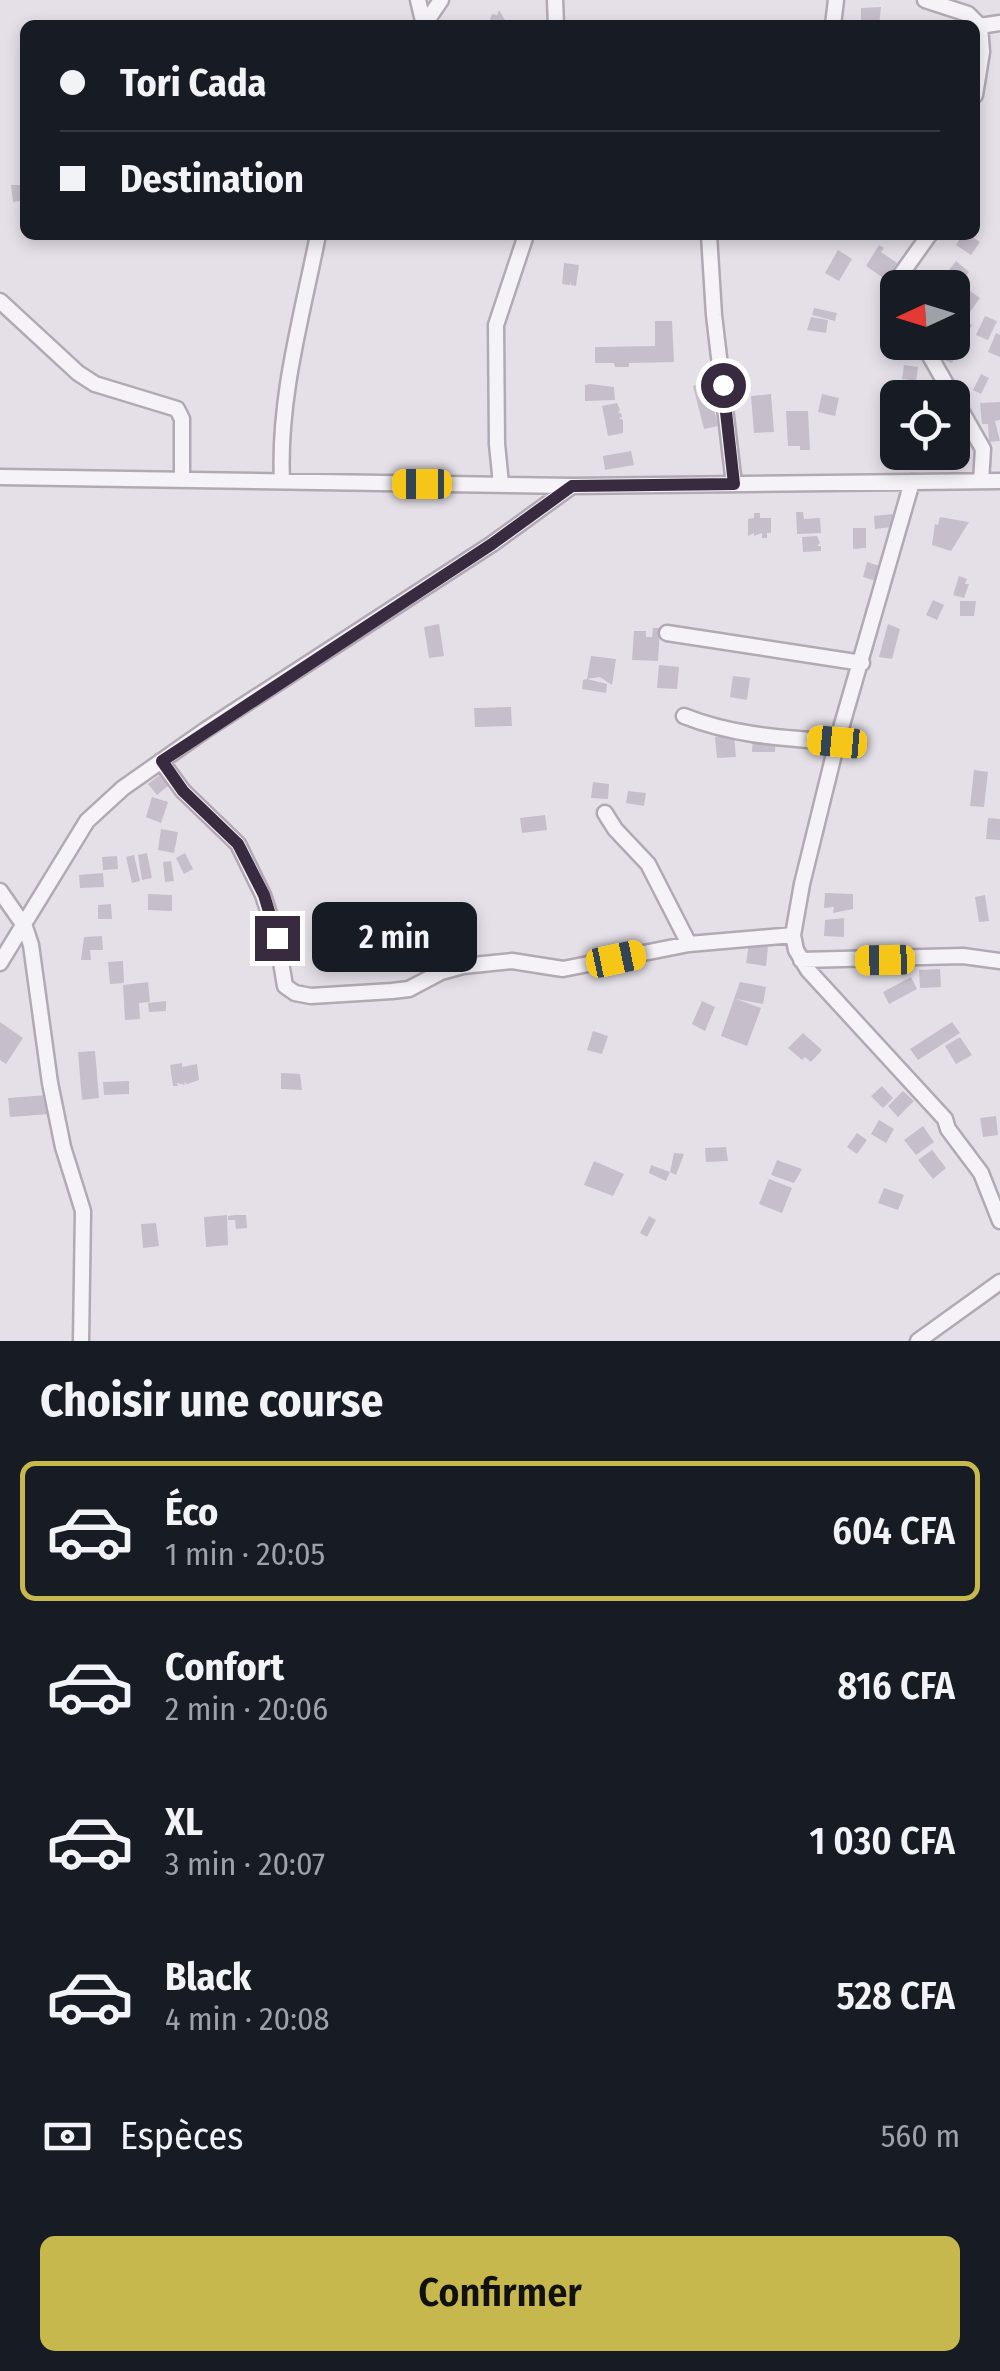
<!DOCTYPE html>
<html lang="fr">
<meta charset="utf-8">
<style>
:root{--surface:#171b24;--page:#242831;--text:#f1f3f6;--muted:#9ea1a6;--line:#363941;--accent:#c6b84c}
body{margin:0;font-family:"Fira Sans Condensed",sans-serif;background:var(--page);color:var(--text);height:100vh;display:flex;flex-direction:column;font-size:38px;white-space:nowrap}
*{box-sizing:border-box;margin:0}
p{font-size:32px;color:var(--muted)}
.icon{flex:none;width:55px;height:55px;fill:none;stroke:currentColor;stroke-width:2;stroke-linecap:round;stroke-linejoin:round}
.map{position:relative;height:1341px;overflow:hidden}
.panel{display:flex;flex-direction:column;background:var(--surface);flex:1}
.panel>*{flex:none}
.top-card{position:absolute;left:20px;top:20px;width:960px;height:220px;border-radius:15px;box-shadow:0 5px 15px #0003;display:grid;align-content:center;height:220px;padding:0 40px;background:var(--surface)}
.needle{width:65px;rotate:266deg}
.controls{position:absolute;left:880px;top:270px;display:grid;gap:20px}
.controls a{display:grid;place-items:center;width:90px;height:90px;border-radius:15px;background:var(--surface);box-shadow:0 5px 15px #0003;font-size:50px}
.end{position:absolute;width:45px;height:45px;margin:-22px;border:12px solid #382a3f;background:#fff;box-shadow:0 0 0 5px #fff}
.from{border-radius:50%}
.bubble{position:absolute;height:70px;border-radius:15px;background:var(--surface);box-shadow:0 5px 15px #0003;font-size:32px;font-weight:600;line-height:70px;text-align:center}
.car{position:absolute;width:30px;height:60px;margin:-30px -15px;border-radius:12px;box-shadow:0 0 8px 2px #0007;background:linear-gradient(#f5c518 24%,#345 0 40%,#f5c518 0 76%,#345 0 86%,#f5c518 0)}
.top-card b{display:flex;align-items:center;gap:35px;height:95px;font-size:38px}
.top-card b+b{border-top:2px solid var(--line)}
.top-card i{width:25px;height:25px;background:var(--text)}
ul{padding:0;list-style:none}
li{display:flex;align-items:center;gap:30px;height:140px;margin:0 20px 15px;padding:0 20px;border:5px solid transparent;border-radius:15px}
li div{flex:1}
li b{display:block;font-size:38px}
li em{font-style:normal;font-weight:600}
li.current{border-color:var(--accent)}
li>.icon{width:90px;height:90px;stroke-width:1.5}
h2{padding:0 40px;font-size:45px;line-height:120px}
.pay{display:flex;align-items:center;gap:25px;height:110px;padding:0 40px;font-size:38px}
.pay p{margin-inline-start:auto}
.button{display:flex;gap:20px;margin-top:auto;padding:20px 40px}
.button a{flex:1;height:115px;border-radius:15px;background:var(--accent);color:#111;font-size:40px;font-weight:600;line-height:115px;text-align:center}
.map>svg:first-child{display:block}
.building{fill:#c6becb}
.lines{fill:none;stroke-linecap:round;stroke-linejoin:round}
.minor-casing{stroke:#b1a9b5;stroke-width:19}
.minor{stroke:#f5f3f7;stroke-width:14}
.route{stroke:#382a3f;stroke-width:12}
</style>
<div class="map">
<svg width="1000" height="1341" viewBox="0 0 1000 1341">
<rect width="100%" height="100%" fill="#e5e0e8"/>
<path class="building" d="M 881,7 L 879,25 L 861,25 L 861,8 Z
M 499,10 L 505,20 L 503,25 L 488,25 L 492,14 L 497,15 Z
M 11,185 L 25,185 L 25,200 L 13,202 Z
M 962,235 L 970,235 L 980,242 L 971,255 L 956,245 Z
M 879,245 L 884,248 L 881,252 L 897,263 L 886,280 L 866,266 Z
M 838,250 L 852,259 L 839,281 L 825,273 Z
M 956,261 L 969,272 L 957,287 L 944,276 Z
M 564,263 L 579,265 L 576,286 L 571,285 L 571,281 L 570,285 L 562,284 Z
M 967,289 L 980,298 L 970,312 L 957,303 Z
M 814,308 L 837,313 L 835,321 L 812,315 Z
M 958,310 L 970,317 L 967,322 L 972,325 L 968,332 L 952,321 Z
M 985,316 L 997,321 L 988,340 L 976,335 Z
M 811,317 L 828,320 L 826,333 L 807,330 Z
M 655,321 L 672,321 L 674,362 L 629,363 L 629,367 L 615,367 L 614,363 L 595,363 L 595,347 L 655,346 Z
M 996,333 L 1000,335 L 1000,357 L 988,352 Z
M 940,348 L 955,354 L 952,363 L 936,357 Z
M 904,365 L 918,367 L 916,381 L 902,379 Z
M 981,374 L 989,378 L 981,394 L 973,390 Z
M 708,383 L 718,426 L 704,429 L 693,386 Z
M 590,384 L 614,387 L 615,400 L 585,401 L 585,385 Z
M 771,394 L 774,432 L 754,433 L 751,396 Z
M 822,394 L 839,398 L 835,416 L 818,412 Z
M 1000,402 L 1000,420 L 995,421 L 1000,441 L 989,442 L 988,424 L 982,424 L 980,403 Z
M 617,403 L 620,410 L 618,413 L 621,413 L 622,417 L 619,418 L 623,420 L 623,433 L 608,436 L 602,406 Z
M 786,411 L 808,411 L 810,450 L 800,450 L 800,446 L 788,446 Z
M 631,451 L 634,465 L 605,470 L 603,456 Z
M 917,452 L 926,452 L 926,469 L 916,469 Z
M 928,452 L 955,452 L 955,470 L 928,469 Z
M 796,512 L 803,512 L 804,519 L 820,518 L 821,533 L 797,534 Z
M 754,513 L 760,513 L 760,518 L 771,518 L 771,533 L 767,533 L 767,538 L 762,538 L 762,533 L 754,536 L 754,533 L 748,536 L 748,519 L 754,518 Z
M 892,514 L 893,527 L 875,529 L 874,516 Z
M 940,517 L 969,522 L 951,551 L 932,545 L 935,524 L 938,525 Z
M 853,528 L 866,528 L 866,548 L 853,549 Z
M 817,536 L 820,543 L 817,546 L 821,546 L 821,551 L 803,552 L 802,537 Z
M 867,562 L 880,566 L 876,581 L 863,577 Z
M 959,576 L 967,579 L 965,584 L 969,584 L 964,598 L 953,595 Z
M 933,600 L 944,605 L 937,620 L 926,615 Z
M 960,601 L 976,601 L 974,616 L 960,616 Z
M 439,624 L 444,656 L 429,658 L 424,627 Z
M 888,624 L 900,629 L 892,659 L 879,657 Z
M 653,628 L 660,628 L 658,661 L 632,660 L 634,631 L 646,631 L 646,637 L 652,637 Z
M 591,656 L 616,659 L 612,685 L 600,677 L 587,679 Z
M 659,665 L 679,667 L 677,689 L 657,688 Z
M 733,676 L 750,678 L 747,700 L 730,697 Z
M 587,679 L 607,684 L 606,693 L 582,689 L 583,680 Z
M 511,707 L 512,726 L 475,727 L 474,708 Z
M 734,736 L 736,757 L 717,758 L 715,737 Z
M 753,736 L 776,737 L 775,752 L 752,752 Z
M 166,770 L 175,780 L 157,795 L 148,784 Z
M 974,770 L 988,772 L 984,807 L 970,806 Z
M 593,782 L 609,784 L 608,799 L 591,798 Z
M 628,791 L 646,793 L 644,806 L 626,803 Z
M 152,797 L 168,802 L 161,823 L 146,817 Z
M 545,815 L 547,830 L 522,833 L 520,818 Z
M 988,818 L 1000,819 L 1000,840 L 986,839 Z
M 161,829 L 178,832 L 174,853 L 158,850 Z
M 147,853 L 152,878 L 142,880 L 138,855 Z
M 185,853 L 193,869 L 184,874 L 176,858 Z
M 134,855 L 140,881 L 132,883 L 126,857 Z
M 117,856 L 118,869 L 103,870 L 102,857 Z
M 171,861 L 174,881 L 165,882 L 163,862 Z
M 103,873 L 104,887 L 80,888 L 79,875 Z
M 825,893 L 853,894 L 853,909 L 833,913 L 834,907 L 824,908 Z
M 148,894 L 172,895 L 172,911 L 148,910 Z
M 985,895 L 989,921 L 979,922 L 975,897 Z
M 111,904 L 112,919 L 98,919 L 98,905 Z
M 844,918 L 844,937 L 824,936 L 825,920 Z
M 102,936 L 103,950 L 90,950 L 91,960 L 81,960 L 84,937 Z
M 749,944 L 768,947 L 766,966 L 746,963 Z
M 123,961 L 124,983 L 110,984 L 108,962 Z
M 940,969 L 941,987 L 920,988 L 919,970 Z
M 911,977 L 917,989 L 889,1004 L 883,992 Z
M 148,982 L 150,1002 L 139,1003 L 140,1019 L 125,1020 L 123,985 Z
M 740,982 L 766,987 L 763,1004 L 736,999 L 761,1008 L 747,1046 L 721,1036 Z
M 166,1001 L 166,1011 L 149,1012 L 148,1003 Z
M 702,1001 L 715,1007 L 705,1031 L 692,1024 Z
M 0,1022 L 23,1038 L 6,1064 L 0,1060 Z
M 952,1022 L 960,1033 L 918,1060 L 910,1049 Z
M 593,1031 L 608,1036 L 602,1054 L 587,1050 Z
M 803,1033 L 822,1050 L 811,1062 L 805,1057 L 802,1060 L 788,1048 Z
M 960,1037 L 972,1055 L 956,1064 L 945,1046 Z
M 95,1051 L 99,1098 L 82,1100 L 78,1052 Z
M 182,1063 L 182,1067 L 197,1064 L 199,1080 L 187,1084 L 184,1082 L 185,1085 L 177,1083 L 178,1086 L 173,1086 L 170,1065 Z
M 281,1073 L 300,1074 L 302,1090 L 281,1089 Z
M 129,1081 L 129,1094 L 104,1095 L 103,1082 Z
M 882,1086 L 893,1098 L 883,1108 L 871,1096 Z
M 903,1091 L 914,1101 L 898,1117 L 888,1106 Z
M 48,1095 L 50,1114 L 10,1117 L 8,1098 Z
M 996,1116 L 998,1135 L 983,1137 L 980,1118 Z
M 879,1120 L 894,1129 L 886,1143 L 871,1134 Z
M 923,1126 L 934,1142 L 916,1155 L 904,1140 Z
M 857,1133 L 867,1140 L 857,1154 L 847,1147 Z
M 726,1147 L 728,1161 L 706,1162 L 705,1148 Z
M 932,1150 L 946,1168 L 933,1179 L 918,1160 Z
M 674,1153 L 684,1154 L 676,1175 L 670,1172 Z
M 777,1160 L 802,1169 L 794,1183 L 771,1175 Z
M 594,1161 L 624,1174 L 613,1196 L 584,1185 Z
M 651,1165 L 670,1172 L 666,1181 L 649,1173 Z
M 769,1179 L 792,1188 L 782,1213 L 759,1204 Z
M 884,1188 L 904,1195 L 898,1210 L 878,1203 Z
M 227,1215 L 228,1245 L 206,1247 L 204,1217 Z
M 235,1215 L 246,1215 L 247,1228 L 236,1229 L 235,1220 L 228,1220 L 228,1216 Z
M 649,1216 L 656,1220 L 647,1237 L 640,1233 Z
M 156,1223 L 159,1246 L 143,1248 L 141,1224 Z"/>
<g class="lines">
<defs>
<path id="minor" d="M 418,0 L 424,25
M 555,0 L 556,25
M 925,0 L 968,14 L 980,26 L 982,52 L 975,95
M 424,25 L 441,0
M 833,25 L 836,0
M 980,26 L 1000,23
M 709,235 L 714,315 L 734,484
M 899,288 L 897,280 L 929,235
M 0,301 L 78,373 L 95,384 L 177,409 L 182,419 L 182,479
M 922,342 L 983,449 L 981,481
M 0,477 L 572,486
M 282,481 C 278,398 302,316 318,235
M 912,482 L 837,742 L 802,884 L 793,935 L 796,950 L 808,970 L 945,1119 L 948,1129 L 981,1173 L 1000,1221
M 501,484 L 497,444 L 496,325 L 526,235
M 667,633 L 862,663
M 684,716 C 734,736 784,738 837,742
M 161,761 L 183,791 L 238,844 L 263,895 L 277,938 L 285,986 L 295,993 L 311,996 L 392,991 L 409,989 L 441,972 L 463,966 L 512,961 L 563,969 L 689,944 L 793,935
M 605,813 L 615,829 L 648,864 L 689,944
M 0,891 L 25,927 L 31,945 L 50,1083 L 63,1147 L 83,1211 L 81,1341
M 801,960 L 963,956 L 1000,961
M 0,963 L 87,821 L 123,788 L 207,729 L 492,544 L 572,486 L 1000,481
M 918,1341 L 1000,1282"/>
</defs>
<use href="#minor" class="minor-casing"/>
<use href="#minor" class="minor"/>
</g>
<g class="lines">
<path class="route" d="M 277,938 L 264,895 L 238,844 L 183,791 L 162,761 L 492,544 L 572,486 L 734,484 L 723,385"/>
</g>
</svg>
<div class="controls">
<a><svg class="needle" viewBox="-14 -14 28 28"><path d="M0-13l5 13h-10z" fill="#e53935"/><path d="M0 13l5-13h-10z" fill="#9ea1a6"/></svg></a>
<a><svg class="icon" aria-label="locate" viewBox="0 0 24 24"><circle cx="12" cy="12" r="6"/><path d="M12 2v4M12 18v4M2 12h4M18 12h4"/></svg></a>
</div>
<i class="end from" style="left:723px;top:385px"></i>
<i class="end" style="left:277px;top:938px"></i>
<div class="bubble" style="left:312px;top:902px;width:165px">2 min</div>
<i class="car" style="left:422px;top:484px;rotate:270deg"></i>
<i class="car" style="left:837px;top:742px;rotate:275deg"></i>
<i class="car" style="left:616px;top:959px;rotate:78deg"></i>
<i class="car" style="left:885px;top:960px;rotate:269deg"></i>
<div class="top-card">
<b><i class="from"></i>Tori Cada</b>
<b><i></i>Destination</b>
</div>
</div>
<section class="panel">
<h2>Choisir une course</h2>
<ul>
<li class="current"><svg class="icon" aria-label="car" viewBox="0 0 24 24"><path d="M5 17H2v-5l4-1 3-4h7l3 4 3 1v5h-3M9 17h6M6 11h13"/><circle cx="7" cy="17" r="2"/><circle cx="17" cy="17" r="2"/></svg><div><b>Éco</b><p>1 min · 20:05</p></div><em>604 CFA</em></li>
<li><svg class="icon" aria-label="car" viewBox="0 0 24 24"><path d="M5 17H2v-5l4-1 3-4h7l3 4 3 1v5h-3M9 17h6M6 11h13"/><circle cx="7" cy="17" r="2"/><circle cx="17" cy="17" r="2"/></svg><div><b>Confort</b><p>2 min · 20:06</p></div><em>816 CFA</em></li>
<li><svg class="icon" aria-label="car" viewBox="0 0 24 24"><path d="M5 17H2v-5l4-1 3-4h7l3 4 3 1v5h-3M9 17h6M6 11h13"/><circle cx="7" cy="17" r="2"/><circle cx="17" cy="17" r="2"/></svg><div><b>XL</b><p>3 min · 20:07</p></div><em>1 030 CFA</em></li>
<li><svg class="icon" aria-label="car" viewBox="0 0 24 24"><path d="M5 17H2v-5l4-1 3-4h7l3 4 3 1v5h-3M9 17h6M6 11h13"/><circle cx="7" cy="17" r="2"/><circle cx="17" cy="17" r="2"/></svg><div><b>Black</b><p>4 min · 20:08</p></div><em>528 CFA</em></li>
</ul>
<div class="pay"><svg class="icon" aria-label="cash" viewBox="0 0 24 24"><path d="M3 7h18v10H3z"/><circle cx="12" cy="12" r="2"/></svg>Espèces<p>560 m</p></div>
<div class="button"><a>Confirmer</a></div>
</section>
